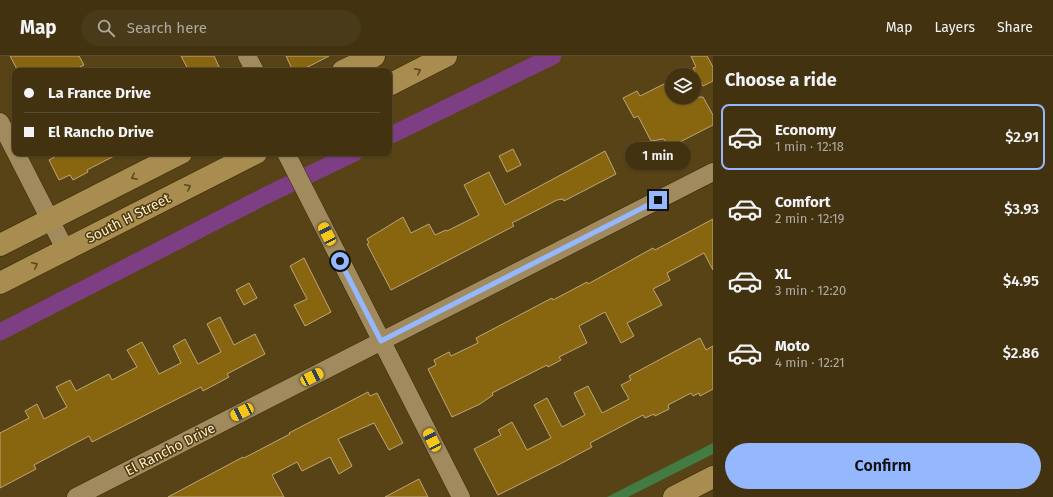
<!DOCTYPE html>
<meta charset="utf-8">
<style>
:root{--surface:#423210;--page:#493a19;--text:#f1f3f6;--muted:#aeaa9f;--line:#5a4d30;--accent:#94b7fd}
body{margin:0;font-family:"Fira Sans",sans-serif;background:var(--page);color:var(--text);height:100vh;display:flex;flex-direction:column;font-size:15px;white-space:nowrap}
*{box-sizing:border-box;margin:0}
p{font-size:13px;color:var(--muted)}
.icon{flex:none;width:22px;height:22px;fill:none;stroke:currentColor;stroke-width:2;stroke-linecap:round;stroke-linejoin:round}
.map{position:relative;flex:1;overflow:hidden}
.drawer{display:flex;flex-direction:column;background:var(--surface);width:340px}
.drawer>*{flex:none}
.guide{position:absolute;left:12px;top:12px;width:380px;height:88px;border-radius:8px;box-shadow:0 1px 3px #0004,0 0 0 1px var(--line);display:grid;align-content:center;height:88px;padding:0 12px;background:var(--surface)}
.fabs{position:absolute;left:665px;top:12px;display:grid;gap:8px}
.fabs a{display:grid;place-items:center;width:36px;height:36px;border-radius:50%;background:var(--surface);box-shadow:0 1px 3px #0004,0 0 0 1px var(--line);font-size:20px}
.end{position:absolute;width:18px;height:18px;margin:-9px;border:5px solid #94b7fd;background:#111;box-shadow:0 0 0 2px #111}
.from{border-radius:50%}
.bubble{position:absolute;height:28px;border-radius:14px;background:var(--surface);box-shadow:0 1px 3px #0004,0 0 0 1px var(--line);font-size:13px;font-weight:600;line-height:28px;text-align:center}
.car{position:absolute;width:12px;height:24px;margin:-12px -6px;border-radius:5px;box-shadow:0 0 3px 1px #0007;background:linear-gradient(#f5c518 24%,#345 0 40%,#f5c518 0 76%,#345 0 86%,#f5c518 0)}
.guide b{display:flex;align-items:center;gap:14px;height:38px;font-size:15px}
.guide b+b{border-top:1px solid var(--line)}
.guide i{width:10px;height:10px;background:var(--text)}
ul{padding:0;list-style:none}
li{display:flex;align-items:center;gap:12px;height:66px;margin:0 8px 6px;padding:0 4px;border:2px solid transparent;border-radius:8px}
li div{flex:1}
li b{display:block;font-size:15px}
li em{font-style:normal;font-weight:600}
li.current{border-color:var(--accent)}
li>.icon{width:36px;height:36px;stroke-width:1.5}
h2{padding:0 12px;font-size:18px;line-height:48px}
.button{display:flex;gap:8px;margin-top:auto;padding:8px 12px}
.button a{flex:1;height:46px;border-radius:24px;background:var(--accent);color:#111;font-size:16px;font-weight:600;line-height:46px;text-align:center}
header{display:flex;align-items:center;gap:24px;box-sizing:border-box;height:56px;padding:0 20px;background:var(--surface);border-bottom:1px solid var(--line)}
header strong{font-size:19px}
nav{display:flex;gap:22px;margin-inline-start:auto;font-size:14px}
.search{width:280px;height:36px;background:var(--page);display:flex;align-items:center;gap:10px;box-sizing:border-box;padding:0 14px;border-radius:22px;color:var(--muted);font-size:15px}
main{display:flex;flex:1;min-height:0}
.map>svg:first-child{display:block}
.green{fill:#427c42}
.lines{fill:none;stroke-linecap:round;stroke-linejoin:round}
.canal{stroke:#7d3e84;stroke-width:17}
.building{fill:#886610;stroke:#bda678}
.street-casing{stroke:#3a2a07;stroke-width:19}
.secondary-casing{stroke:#3a2a07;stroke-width:23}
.street{stroke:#a18a5d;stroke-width:18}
.secondary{stroke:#a88c50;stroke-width:22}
.oneway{stroke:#5f4a17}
.route{stroke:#94b7fd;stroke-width:5}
.labels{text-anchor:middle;stroke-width:3;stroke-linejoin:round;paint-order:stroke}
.street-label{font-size:14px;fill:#f8ebd4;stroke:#4d3909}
</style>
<header>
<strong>Map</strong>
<div class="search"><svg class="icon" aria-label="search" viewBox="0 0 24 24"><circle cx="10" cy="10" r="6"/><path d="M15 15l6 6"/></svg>Search here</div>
<nav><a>Map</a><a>Layers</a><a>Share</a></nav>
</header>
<main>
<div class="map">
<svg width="713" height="441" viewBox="0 0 713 441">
<rect width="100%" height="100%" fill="#584316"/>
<path class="green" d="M 713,387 L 713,398 L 628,441 L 607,441 Z"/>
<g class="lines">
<path class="canal" d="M 389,80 L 553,0
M 0,276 L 265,140 L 354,97"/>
</g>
<path class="building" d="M 10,0 L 79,0 L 84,9 L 72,15 L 18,15 Z
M 181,0 L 214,0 L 221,15 L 189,15 Z
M 286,0 L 329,0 L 300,15 L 293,15 Z
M 691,0 L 707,0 L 713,11 L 713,25 L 703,30 L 693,12 L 696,11 Z
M 672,24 L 672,41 L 703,41 L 713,59 L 713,69 L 670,91 L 664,83 L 651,85 L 638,60 L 634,62 L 623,42 L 637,35 L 640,40 Z
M 513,93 L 521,109 L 507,116 L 499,100 Z
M 605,95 L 616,118 L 564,145 L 563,143 L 557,144 L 512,167 L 514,170 L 391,234 L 367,188 L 369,187 L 367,183 L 403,161 L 411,177 L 429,168 L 435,179 L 446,174 L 447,175 L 479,159 L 464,129 L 489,116 L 505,149 Z
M 61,97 L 120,97 L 87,114 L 88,116 L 73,124 L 70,119 L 59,124 L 49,104 Z
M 713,163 L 713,214 L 704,197 L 667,217 L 670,224 L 653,233 L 662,249 L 627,267 L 634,280 L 621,287 L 605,256 L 579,270 L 587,287 L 559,301 L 561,304 L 548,311 L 547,309 L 492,337 L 493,339 L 480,348 L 452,361 L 428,313 L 436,309 L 434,304 L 449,296 L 451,300 L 478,287 L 476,282 L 552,242 L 553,244 L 587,226 L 588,228 L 653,192 L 655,194 Z
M 304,202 L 331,256 L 305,270 L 294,249 L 307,243 L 290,210 Z
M 249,227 L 257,242 L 244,249 L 236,234 Z
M 220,261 L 234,289 L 255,278 L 265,298 L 227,318 L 229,321 L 203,335 L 201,331 L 92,386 L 89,380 L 34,409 L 36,413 L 0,432 L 0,377 L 29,362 L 25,355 L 37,348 L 44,363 L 67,351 L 56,331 L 70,324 L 76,335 L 109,318 L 112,324 L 137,311 L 127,294 L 142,286 L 159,318 L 181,307 L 173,290 L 185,283 L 198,308 L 221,296 L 207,268 Z
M 700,282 L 706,294 L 713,290 L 713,333 L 700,340 L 699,337 L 693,340 L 691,337 L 668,349 L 669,353 L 655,360 L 654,358 L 645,362 L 643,359 L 590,387 L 592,391 L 560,408 L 498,439 L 474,393 L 501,379 L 498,374 L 512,366 L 527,394 L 551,382 L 534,349 L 547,342 L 562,371 L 585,359 L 574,337 L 588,330 L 602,357 L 629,343 L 621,329 L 631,324 L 629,320 Z
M 368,336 L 370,340 L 377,337 L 403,387 L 389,394 L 374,367 L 338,383 L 352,410 L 339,418 L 330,401 L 302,415 L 297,406 L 272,419 L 284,441 L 168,441 L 243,401 L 244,402 L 290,378 L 289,377 Z
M 419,423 L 428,441 L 385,441 Z"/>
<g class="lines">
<defs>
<path id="street" d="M 247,0 L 255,15
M 0,66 L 15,95
M 16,97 L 65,193
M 286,97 L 461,441
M 76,441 L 713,116"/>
<path id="secondary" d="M 343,15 L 374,0
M 389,29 L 446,0
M 0,189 L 181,97
M 0,227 L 256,97
M 674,441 L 713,421"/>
</defs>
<use href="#street" class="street-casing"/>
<use href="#secondary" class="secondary-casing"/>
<use href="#street" class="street"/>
<use href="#secondary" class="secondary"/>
</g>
<defs><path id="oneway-chevron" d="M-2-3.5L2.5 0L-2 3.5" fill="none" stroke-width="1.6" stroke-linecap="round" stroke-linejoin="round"/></defs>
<g class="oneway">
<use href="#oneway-chevron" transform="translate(418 15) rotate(-27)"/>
<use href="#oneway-chevron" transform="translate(134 121) rotate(153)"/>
<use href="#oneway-chevron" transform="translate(188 131) rotate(-27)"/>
<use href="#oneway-chevron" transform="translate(35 209) rotate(-27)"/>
</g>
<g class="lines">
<path class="route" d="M 340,205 L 381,285 L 658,144"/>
</g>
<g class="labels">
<g class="street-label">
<text transform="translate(128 162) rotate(-27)" y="5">South H Street</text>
<text transform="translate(170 393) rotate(-27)" y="5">El Rancho Drive</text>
</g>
</g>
</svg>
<div class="fabs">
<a><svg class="icon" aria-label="layers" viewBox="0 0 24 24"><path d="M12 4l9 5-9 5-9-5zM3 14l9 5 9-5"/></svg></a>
</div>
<i class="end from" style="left:340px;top:205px"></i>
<i class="end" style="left:658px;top:144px"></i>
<div class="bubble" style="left:625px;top:86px;width:66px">1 min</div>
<i class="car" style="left:327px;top:178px;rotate:333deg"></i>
<i class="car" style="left:312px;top:321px;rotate:63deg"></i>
<i class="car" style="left:242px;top:356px;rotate:243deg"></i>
<i class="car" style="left:432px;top:384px;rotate:333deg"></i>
<div class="guide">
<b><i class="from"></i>La France Drive</b>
<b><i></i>El Rancho Drive</b>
</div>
</div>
<section class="drawer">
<h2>Choose a ride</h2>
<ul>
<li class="current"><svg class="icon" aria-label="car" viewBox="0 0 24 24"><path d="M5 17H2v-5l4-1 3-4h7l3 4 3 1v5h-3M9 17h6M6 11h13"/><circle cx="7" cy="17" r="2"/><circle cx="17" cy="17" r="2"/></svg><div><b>Economy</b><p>1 min · 12:18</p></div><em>$2.91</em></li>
<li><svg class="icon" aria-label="car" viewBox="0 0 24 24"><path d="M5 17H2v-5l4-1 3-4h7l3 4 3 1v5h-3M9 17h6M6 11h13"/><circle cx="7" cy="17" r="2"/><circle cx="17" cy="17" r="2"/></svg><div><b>Comfort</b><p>2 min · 12:19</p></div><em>$3.93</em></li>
<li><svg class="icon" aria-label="car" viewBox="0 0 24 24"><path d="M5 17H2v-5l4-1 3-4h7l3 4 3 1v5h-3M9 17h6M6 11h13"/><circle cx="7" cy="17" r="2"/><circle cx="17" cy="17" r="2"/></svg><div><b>XL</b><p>3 min · 12:20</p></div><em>$4.95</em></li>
<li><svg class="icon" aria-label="car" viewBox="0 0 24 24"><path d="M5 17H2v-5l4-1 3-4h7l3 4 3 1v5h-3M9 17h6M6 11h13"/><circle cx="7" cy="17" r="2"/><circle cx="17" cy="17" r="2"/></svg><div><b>Moto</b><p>4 min · 12:21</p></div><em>$2.86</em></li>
</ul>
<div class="button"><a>Confirm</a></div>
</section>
</main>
